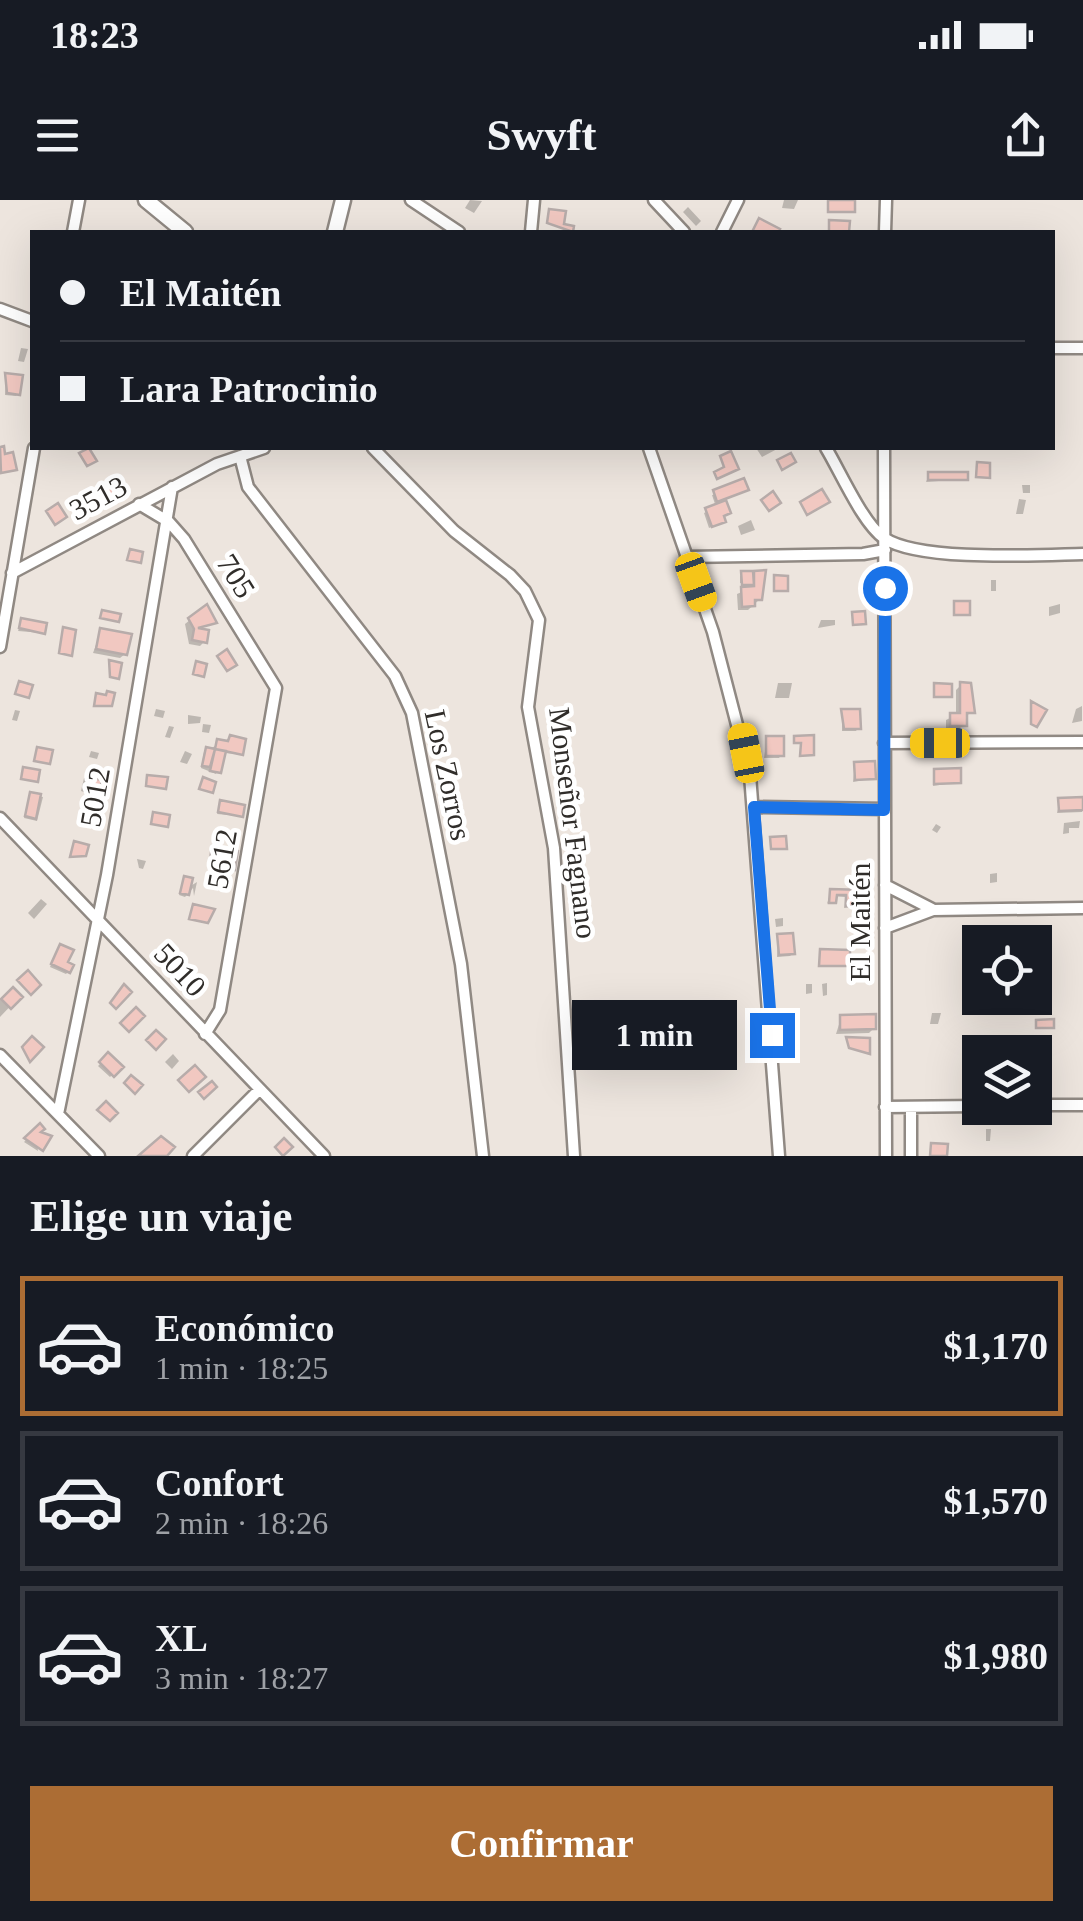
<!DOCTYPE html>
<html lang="es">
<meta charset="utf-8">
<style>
:root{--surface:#171b24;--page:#242831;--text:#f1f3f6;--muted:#9ea1a6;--line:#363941;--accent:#ac6d34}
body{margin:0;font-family:"Times New Roman",serif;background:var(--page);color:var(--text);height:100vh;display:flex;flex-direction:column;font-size:38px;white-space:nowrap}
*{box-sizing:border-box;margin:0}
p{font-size:32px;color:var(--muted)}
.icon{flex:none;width:55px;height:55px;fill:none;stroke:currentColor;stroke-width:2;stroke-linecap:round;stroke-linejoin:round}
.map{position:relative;height:956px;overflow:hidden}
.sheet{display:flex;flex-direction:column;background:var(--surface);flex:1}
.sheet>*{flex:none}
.top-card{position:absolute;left:30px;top:30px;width:1025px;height:220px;border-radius:0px;box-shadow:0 10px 40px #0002;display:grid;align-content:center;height:220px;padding:0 30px;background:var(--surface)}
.tools{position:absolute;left:962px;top:725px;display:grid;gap:20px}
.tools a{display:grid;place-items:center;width:90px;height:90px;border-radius:0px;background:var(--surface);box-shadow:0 10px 40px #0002;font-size:50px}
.end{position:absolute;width:45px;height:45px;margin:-22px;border:12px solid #1a73e8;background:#fff;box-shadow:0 0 0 5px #fff}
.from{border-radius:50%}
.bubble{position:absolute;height:70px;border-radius:0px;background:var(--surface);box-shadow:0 10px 40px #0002;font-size:32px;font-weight:700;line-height:70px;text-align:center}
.car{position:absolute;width:30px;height:60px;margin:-30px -15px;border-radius:12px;box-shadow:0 0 8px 2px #0007;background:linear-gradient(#f5c518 24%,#345 0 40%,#f5c518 0 76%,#345 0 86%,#f5c518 0)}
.top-card b{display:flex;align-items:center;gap:35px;height:95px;font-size:38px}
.top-card b+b{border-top:2px solid var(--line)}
.top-card i{width:25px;height:25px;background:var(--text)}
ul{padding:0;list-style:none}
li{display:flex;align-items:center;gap:30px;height:140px;margin:0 20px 15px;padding:0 10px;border:5px solid var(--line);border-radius:0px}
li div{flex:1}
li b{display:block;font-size:38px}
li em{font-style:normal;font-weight:700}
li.current{border-color:var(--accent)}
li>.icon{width:90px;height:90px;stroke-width:1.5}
h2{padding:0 30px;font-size:45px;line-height:120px}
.cta{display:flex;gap:20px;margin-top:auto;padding:20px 30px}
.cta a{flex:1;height:115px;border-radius:0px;background:var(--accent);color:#fff;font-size:40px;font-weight:700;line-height:115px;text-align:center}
.status{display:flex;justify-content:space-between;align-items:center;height:70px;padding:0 50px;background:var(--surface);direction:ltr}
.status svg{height:28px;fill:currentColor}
header{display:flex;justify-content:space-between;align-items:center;height:130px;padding:0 30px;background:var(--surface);font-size:45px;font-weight:700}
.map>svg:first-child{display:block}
.shadow{fill:#0003}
.building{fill:#f1c8c1;stroke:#b7acaa;stroke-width:2.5}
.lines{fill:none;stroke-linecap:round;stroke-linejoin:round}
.street-casing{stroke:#908983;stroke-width:15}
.secondary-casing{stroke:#908983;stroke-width:19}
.street{stroke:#fff;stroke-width:10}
.secondary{stroke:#fff;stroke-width:14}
.route{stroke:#1a73e8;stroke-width:12}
.labels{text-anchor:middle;stroke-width:9;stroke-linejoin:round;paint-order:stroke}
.street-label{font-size:30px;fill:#302d2a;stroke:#fff}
</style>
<div class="status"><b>18:23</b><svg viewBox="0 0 49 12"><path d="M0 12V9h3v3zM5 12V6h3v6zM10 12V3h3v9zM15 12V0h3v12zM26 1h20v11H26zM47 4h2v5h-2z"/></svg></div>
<header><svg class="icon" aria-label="menu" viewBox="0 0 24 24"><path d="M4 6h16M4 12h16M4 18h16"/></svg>Swyft<svg class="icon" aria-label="share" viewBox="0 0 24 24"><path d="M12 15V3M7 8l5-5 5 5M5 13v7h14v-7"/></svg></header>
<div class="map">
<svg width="1083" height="956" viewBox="0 0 1083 956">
<rect width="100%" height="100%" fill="#ede5de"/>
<path class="shadow" d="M 470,0 L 482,1 L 474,13 L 465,8 Z
M 798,0 L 794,9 L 782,8 L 784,0 Z
M 688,7 L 701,21 L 696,26 L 683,12 Z
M 21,148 L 28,149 L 24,162 L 18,161 Z
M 6,175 L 18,194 L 16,196 L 5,195 Z
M 756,248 L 779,248 L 762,257 Z
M 929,275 L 965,279 L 926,282 Z
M 1022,285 L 1030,285 L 1030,293 L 1023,293 Z
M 746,290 L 723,300 L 728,312 L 720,324 L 709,328 L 704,313 L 716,307 L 712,295 Z
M 1019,299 L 1026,300 L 1023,314 L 1016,314 Z
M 751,320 L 755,330 L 741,335 L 738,326 Z
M 755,373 L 760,399 L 748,410 L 738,410 L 737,394 L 751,388 L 751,383 L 740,383 L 740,376 Z
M 991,380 L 996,380 L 996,391 L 991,391 Z
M 1060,404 L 1060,413 L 1049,416 L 1049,407 Z
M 190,420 L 214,422 L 197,430 L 204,442 L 200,446 L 189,444 L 185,424 Z
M 821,420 L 835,420 L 835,425 L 818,428 Z
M 22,421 L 42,433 L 18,431 Z
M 101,431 L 125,454 L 120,458 L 93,453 Z
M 778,483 L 792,483 L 789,498 L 775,498 Z
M 961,485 L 973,512 L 965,516 L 960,529 L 946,529 L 946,520 L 956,515 L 956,490 Z
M 1082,506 L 1082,521 L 1072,523 L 1076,509 Z
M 156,509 L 165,511 L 163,518 L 154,516 Z
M 15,510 L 20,511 L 17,521 L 12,520 Z
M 842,511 L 858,528 L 856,531 L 842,531 Z
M 188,515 L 201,517 L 200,523 L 188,524 Z
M 203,524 L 211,525 L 209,533 L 202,532 Z
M 169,526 L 174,527 L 170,538 L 165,537 Z
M 230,538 L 241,554 L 223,553 L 216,574 L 201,568 L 204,552 Z
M 767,538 L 781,555 L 779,558 L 764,558 Z
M 91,551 L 99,553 L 97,559 L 89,557 Z
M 185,551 L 192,554 L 187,564 L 180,562 Z
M 855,565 L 874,578 L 853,582 Z
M 935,572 L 959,582 L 933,586 Z
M 84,578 L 99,581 L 94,596 L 81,591 Z
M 30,595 L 43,597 L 37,621 L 24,618 Z
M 1083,599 L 1082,612 L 1057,613 L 1060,600 Z
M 221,603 L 240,616 L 217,614 Z
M 1080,621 L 1079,628 L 1069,628 L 1069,633 L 1063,634 L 1064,623 Z
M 936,624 L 941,627 L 937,633 L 932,630 Z
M 213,649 L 232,669 L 230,672 L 208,668 Z
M 137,659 L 146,661 L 143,669 L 139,668 Z
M 997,673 L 997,682 L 990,683 L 990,674 Z
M 184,679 L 189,687 L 197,682 L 194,696 L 193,688 L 185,697 L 179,695 Z
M 831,691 L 862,693 L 861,706 L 844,708 L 845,697 L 834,696 L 827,704 Z
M 41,699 L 47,704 L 34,719 L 28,713 Z
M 783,718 L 783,726 L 776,727 L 775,719 Z
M 865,731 L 866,741 L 855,744 L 855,734 Z
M 778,737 L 793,753 L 790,756 L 777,757 Z
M 58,749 L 68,772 L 66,774 L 50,767 Z
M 821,752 L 848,765 L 818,767 Z
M 177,762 L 182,766 L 172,777 L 167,773 Z
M 827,783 L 827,795 L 823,796 L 822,784 Z
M 806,784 L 812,784 L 812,793 L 806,794 Z
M 12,791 L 19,797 L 0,817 L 0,800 Z
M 1011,798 L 1023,798 L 1023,801 L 1011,803 Z
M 932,813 L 941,813 L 938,824 L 930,824 Z
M 841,818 L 874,828 L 869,833 L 836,834 Z
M 1050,836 L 1050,842 L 1041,844 L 1041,838 Z
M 173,854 L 179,861 L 172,869 L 165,862 Z
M 108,856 L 120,867 L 110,877 L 98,866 Z
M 40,926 L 36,934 L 38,951 L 24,942 Z
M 986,929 L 991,929 L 990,941 L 986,941 Z"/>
<path class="building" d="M 828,0 L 855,0 L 855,12 L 828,12 Z
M 549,9 L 566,11 L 564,24 L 574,26 L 573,32 L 547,23 Z
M 759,18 L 780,29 L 778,32 L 752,32 Z
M 829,20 L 850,21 L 849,32 L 829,32 Z
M 5,173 L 23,175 L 20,195 L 7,193 Z
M 4,246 L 5,254 L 13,252 L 17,270 L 1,273 L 0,247 Z
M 89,248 L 97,261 L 87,266 L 79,253 Z
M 731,251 L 739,269 L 717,279 L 714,272 L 724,267 L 720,256 Z
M 791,253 L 796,262 L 782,270 L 777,260 Z
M 977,262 L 990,263 L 990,278 L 976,277 Z
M 928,272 L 968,272 L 968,280 L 928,280 Z
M 744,278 L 749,290 L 717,302 L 713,290 Z
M 112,279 L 119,291 L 110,297 L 102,285 Z
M 822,289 L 830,302 L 807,315 L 800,302 Z
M 773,291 L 781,303 L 769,311 L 761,300 Z
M 85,296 L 92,307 L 80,315 L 73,304 Z
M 726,300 L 731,313 L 724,316 L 726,322 L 712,327 L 705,308 Z
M 58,303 L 67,317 L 55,325 L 46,311 Z
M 130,349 L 143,352 L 141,363 L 127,360 Z
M 766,370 L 762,400 L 755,400 L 755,406 L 742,407 L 741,387 L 754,386 L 754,371 Z
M 741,371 L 753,371 L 754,385 L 742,385 Z
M 774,375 L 788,376 L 788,391 L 774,391 Z
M 954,401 L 970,401 L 970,415 L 954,415 Z
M 207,404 L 217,423 L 198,428 L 209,430 L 207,443 L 192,440 L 194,429 L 188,418 Z
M 102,410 L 121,414 L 119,422 L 100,418 Z
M 865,411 L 866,424 L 853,425 L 852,412 Z
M 21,418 L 47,423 L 45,434 L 19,428 Z
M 63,427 L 76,430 L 72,456 L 59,453 Z
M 100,428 L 132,434 L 127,455 L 96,449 Z
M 227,449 L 237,465 L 227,471 L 217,456 Z
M 109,460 L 122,463 L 119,479 L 110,477 Z
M 196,461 L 207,464 L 204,477 L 193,474 Z
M 19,481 L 33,485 L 29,498 L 15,494 Z
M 960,482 L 971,483 L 975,513 L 967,513 L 967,526 L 950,526 L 950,513 L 960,513 Z
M 934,483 L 952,484 L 952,497 L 934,497 Z
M 107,491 L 115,493 L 112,506 L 94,506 L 96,493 L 106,495 Z
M 1031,501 L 1047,510 L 1037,527 L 1031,524 Z
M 841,509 L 860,509 L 861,529 L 844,529 Z
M 230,535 L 246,539 L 243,555 L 215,549 L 217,539 L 228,541 Z
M 814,535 L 814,555 L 800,556 L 801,543 L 794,543 L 794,536 Z
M 766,536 L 784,536 L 784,556 L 766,556 Z
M 37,547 L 53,550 L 50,564 L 34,561 Z
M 206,547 L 215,549 L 210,567 L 202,566 Z
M 215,549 L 226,551 L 221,573 L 210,571 Z
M 875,561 L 876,579 L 855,580 L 854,562 Z
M 23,567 L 40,570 L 38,582 L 21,579 Z
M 961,568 L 961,583 L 934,584 L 934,569 Z
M 147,575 L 168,577 L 166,589 L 146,586 Z
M 90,577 L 102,580 L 99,595 L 87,592 Z
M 203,577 L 216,582 L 213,593 L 199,589 Z
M 30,592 L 41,594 L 36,619 L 25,616 Z
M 1083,597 L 1083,610 L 1059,611 L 1058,598 Z
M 220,600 L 245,605 L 243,617 L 218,612 Z
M 153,612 L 170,615 L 168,627 L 151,624 Z
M 786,636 L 787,649 L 771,649 L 770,637 Z
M 74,641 L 89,645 L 86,656 L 70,657 Z
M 212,646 L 238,651 L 235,670 L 209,666 Z
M 184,676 L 193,678 L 189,695 L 180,693 Z
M 830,689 L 865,690 L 864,707 L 846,706 L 846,695 L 837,695 L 836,703 L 829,703 Z
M 193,704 L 215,709 L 208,723 L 189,719 Z
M 793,733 L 795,754 L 779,755 L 777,734 Z
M 60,744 L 74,750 L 68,762 L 74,765 L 70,773 L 51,764 Z
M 820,749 L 850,750 L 850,766 L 819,766 Z
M 28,770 L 41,785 L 31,795 L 17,780 Z
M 124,784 L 132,792 L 116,809 L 110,803 Z
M 13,787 L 23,797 L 11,809 L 1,799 Z
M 136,807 L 145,816 L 129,832 L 120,823 Z
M 876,814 L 876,829 L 840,830 L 840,815 Z
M 1054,819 L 1054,828 L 1036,828 L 1036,820 Z
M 156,830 L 166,839 L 156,850 L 146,840 Z
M 32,836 L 44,847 L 30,862 L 22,847 Z
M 846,837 L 870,838 L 870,854 L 849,848 Z
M 108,852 L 124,867 L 114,877 L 99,862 Z
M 195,865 L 206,877 L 189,892 L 178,880 Z
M 131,875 L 143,885 L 135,894 L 124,883 Z
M 212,881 L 217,887 L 204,899 L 198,892 Z
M 106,901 L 118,913 L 110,921 L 97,910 Z
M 40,923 L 45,929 L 41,932 L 52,936 L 43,951 L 24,938 Z
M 161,936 L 175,947 L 167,956 L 138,956 Z
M 284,938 L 293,947 L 283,956 L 275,947 Z
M 931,943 L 948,944 L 947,956 L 930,956 Z"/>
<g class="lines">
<defs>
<path id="street" d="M 411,0 L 459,32
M 654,0 L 684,32
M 73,32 L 79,0
M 531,32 L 534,0
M 722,32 L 738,0
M 885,32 L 886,0
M 0,109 L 32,121
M 1052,148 L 1083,148
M 373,248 L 454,331 L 510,375 L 525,391 L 539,420 L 528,507 L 554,648 L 574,956
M 649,248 L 713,432 L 750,575 L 779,956
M 826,248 C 840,271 863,324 884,338 C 919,362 1038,355 1083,354
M 884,248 L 886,956
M 240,256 L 248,287 L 395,476 L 412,513 L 461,764 L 483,956
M 139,304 L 169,322 L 184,339 L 276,488 L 220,810 L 205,834
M 686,357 L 863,354 L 885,350
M 12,373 L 217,264 L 264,248
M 0,447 L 34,248
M 884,543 L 1083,542
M 755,607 L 884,609
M 0,618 L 324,956
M 885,685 L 932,709
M 885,728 L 933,710 L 1083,708
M 0,855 L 99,956
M 1035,905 L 1083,905
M 885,907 L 980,906
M 911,907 L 911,956
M 58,914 L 107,675 L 172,287
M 193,956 L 258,891"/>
<path id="secondary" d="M 146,0 L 185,32
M 335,32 L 343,0"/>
</defs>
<use href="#street" class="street-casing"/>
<use href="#secondary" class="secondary-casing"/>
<use href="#street" class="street"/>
<use href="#secondary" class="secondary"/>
</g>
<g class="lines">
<path class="route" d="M 772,835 L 754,607 L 884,610 L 885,388"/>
</g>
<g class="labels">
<g class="street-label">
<text transform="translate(98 298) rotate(-28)" y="10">3513</text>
<text transform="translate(236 376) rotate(58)" y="10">705</text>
<text transform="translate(448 575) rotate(78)" y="10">Los Zorros</text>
<text transform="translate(95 597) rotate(-80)" y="10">5012</text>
<text transform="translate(573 623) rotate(83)" y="10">Monseñor Fagnano</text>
<text transform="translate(222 659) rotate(-80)" y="10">5612</text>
<text transform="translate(860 722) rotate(-90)" y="10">El Maitén</text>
<text transform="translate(180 770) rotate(47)" y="10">5010</text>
</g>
</g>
</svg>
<div class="tools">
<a><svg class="icon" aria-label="locate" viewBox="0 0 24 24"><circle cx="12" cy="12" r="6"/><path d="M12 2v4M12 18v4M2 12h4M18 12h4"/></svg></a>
<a><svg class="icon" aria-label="layers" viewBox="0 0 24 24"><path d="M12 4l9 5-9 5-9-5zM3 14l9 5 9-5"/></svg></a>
</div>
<i class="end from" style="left:885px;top:388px"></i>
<i class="end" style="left:772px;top:835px"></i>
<div class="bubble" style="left:572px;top:800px;width:165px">1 min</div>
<i class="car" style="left:696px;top:382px;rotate:160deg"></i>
<i class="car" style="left:940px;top:543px;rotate:270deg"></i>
<i class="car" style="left:746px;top:553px;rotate:349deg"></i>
<div class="top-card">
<b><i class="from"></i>El Maitén</b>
<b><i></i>Lara Patrocinio</b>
</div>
</div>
<section class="sheet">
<h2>Elige un viaje</h2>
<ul>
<li class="current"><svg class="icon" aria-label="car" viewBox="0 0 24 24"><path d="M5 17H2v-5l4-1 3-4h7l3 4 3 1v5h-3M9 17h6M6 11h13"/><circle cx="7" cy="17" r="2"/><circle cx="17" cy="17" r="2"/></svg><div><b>Económico</b><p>1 min · 18:25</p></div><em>$1,170</em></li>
<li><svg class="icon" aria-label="car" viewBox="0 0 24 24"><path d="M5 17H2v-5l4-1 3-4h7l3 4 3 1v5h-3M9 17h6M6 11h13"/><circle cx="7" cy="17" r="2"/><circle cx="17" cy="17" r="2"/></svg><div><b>Confort</b><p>2 min · 18:26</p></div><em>$1,570</em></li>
<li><svg class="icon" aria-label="car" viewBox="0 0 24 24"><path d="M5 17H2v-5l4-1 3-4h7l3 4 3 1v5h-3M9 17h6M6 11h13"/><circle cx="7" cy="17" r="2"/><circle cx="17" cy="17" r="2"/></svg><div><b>XL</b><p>3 min · 18:27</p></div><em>$1,980</em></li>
</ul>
<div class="cta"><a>Confirmar</a></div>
</section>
